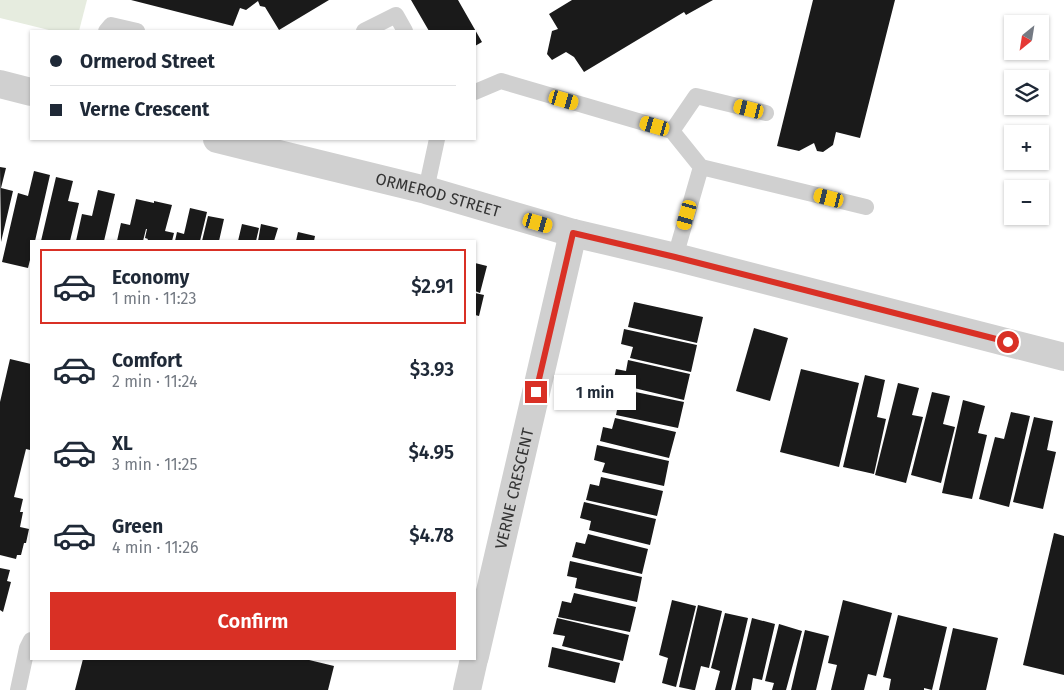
<!DOCTYPE html>
<meta charset="utf-8">
<style>
:root{--surface:#fff;--page:#f6f6f7;--text:#1f2937;--muted:#747a83;--line:#e0e1e3;--accent:#d93025}
body{margin:0;font-family:"Fira Sans",sans-serif;background:var(--page);color:var(--text);height:100vh;display:flex;flex-direction:column;font-size:19px;white-space:nowrap}
*{box-sizing:border-box;margin:0}
p{font-size:16px;color:var(--muted)}
.icon{flex:none;width:28px;height:28px;fill:none;stroke:currentColor;stroke-width:2;stroke-linecap:round;stroke-linejoin:round}
.map{position:relative;flex:1;overflow:hidden}
.drawer{position:absolute;left:30px;top:240px;width:446px;height:420px;display:flex;flex-direction:column;background:var(--surface);border-radius:0px;box-shadow:0 1px 4px #0004}
.drawer>*{flex:none}
.banner{position:absolute;left:30px;top:30px;width:446px;height:110px;border-radius:0px;box-shadow:0 1px 4px #0004;display:grid;align-content:center;height:110px;padding:0 20px;background:var(--surface)}
.needle{width:32px;rotate:210deg}
.controls{position:absolute;left:1004px;top:15px;display:grid;gap:10px}
.controls a{display:grid;place-items:center;width:45px;height:45px;border-radius:0px;background:var(--surface);box-shadow:0 1px 4px #0004;font-size:25px}
.end{position:absolute;width:22px;height:22px;margin:-11px;border:6px solid #d93025;background:#fff;box-shadow:0 0 0 2px #fff}
.from{border-radius:50%}
.bubble{position:absolute;height:35px;border-radius:0px;background:var(--surface);box-shadow:0 1px 4px #0004;font-size:16px;font-weight:600;line-height:35px;text-align:center}
.car{position:absolute;width:15px;height:30px;margin:-15px -8px;border-radius:6px;box-shadow:0 0 4px 1px #0007;background:linear-gradient(#f5c518 24%,#345 0 40%,#f5c518 0 76%,#345 0 86%,#f5c518 0)}
.banner b{display:flex;align-items:center;gap:18px;height:48px;font-size:19px}
.banner b+b{border-top:1px solid var(--line)}
.banner i{width:12px;height:12px;background:var(--text)}
ul{padding:9px 0 0;list-style:none}
li{display:flex;align-items:center;gap:15px;height:75px;margin:0 10px 8px;padding:0 10px;border:2px solid transparent;border-radius:0px}
li div{flex:1}
li b{display:block;font-size:19px}
li em{font-style:normal;font-weight:600}
li.current{border-color:var(--accent)}
li>.icon{width:45px;height:45px;stroke-width:1.5}
.button{display:flex;gap:10px;margin-top:auto;padding:10px 20px}
.button a{flex:1;height:58px;border-radius:0px;background:var(--accent);color:#fff;font-size:20px;font-weight:600;line-height:58px;text-align:center}
.map>svg:first-child{display:block}
.green{fill:#e6ecdf}
.building{fill:#1a1a1a}
.lines{fill:none;stroke-linecap:round;stroke-linejoin:round}
.service{stroke:#d0d0d0;stroke-width:16}
.minor{stroke:#d0d0d0;stroke-width:28}
.route{stroke:#d93025;stroke-width:6}
.labels{text-anchor:middle;stroke-width:5;stroke-linejoin:round;paint-order:stroke}
.street-label{font-size:16px;fill:#333;stroke:#fff}
</style>
<div class="map">
<svg width="1064" height="690" viewBox="0 0 1064 690">
<rect width="100%" height="100%" fill="#fff"/>
<path class="green" d="M 0,0 L 87,0 L 79,31 L 53,31 L 0,18 Z"/>
<path class="building" d="M 131,0 L 329,0 L 279,30 L 265,7 L 260,6 L 258,1 L 246,10 L 240,8 L 233,26 Z
M 411,0 L 458,0 L 482,42 L 475,46 L 475,31 L 429,31 Z
M 572,0 L 713,0 L 686,15 L 684,12 L 584,72 L 574,57 L 566,52 L 552,60 L 547,54 L 552,31 L 558,29 L 549,14 Z
M 813,0 L 895,0 L 860,138 L 836,132 L 833,145 L 823,152 L 817,151 L 814,143 L 799,151 L 777,146 Z
M 0,167 L 6,168 L 1,188 L 13,191 L 1,242 Z
M 34,171 L 50,175 L 35,241 L 31,241 L 31,256 L 28,268 L 2,262 L 18,193 L 28,196 Z
M 56,177 L 73,181 L 68,201 L 79,203 L 70,241 L 41,241 Z
M 98,190 L 115,194 L 104,241 L 76,241 L 82,214 L 92,216 Z
M 136,199 L 154,203 L 154,201 L 172,205 L 165,231 L 174,233 L 172,241 L 147,241 L 148,239 L 145,238 L 147,229 L 146,229 L 143,241 L 117,241 L 121,223 L 130,225 Z
M 190,208 L 207,212 L 200,241 L 175,241 L 177,232 L 184,234 Z
M 208,216 L 224,219 L 219,241 L 202,241 Z
M 242,224 L 259,228 L 256,241 L 238,241 Z
M 261,224 L 278,228 L 274,241 L 258,241 Z
M 298,232 L 315,236 L 314,241 L 296,241 Z
M 475,263 L 487,266 L 480,293 L 475,291 Z
M 475,293 L 484,295 L 479,316 L 475,315 Z
M 634,302 L 703,317 L 697,343 L 628,327 Z
M 754,328 L 788,338 L 770,401 L 736,391 Z
M 624,329 L 697,345 L 691,372 L 630,358 L 633,347 L 621,344 Z
M 10,359 L 31,364 L 31,445 L 30,450 L 26,449 L 14,497 L 23,499 L 20,512 L 23,512 L 20,527 L 29,529 L 26,543 L 24,543 L 21,555 L 17,555 L 16,559 L 0,555 L 0,402 Z
M 628,360 L 690,374 L 684,400 L 613,383 L 616,369 L 626,371 Z
M 801,369 L 859,383 L 839,467 L 780,452 Z
M 865,375 L 885,380 L 877,417 L 886,419 L 874,474 L 843,467 Z
M 898,383 L 919,388 L 912,415 L 923,417 L 906,483 L 875,475 Z
M 611,387 L 684,402 L 678,428 L 616,415 L 618,405 L 608,402 Z
M 932,392 L 950,396 L 943,424 L 955,427 L 941,483 L 911,475 Z
M 963,400 L 985,406 L 978,433 L 987,435 L 972,499 L 942,493 Z
M 1011,412 L 1030,416 L 1009,507 L 979,499 L 995,437 L 1004,439 Z
M 1034,417 L 1053,421 L 1047,450 L 1056,452 L 1043,509 L 1013,502 Z
M 615,418 L 676,432 L 669,458 L 600,441 L 603,427 L 612,429 Z
M 597,445 L 669,461 L 664,486 L 602,472 L 605,463 L 594,460 Z
M 601,477 L 663,491 L 657,516 L 586,500 L 590,484 L 599,486 Z
M 584,502 L 656,519 L 650,545 L 589,530 L 591,521 L 580,518 Z
M 1054,533 L 1064,536 L 1064,675 L 1023,665 Z
M 588,534 L 648,549 L 642,574 L 572,557 L 576,542 L 585,544 Z
M 570,561 L 642,577 L 637,602 L 575,588 L 577,578 L 567,576 Z
M 0,568 L 10,570 L 7,581 L 11,582 L 3,612 L 0,610 Z
M 574,593 L 636,607 L 630,632 L 558,617 L 562,601 L 571,603 Z
M 672,600 L 696,606 L 676,687 L 662,683 L 668,658 L 659,655 Z
M 843,600 L 892,613 L 876,676 L 868,674 L 864,690 L 831,690 L 837,665 L 828,663 Z
M 698,605 L 722,611 L 709,668 L 701,666 L 695,690 L 693,690 L 679,687 Z
M 725,613 L 748,618 L 731,690 L 715,690 L 720,671 L 711,668 Z
M 898,615 L 947,627 L 932,690 L 924,688 L 924,690 L 889,690 L 891,679 L 883,677 Z
M 557,618 L 629,635 L 623,661 L 562,646 L 565,636 L 553,634 Z
M 752,618 L 775,624 L 762,680 L 753,678 L 751,690 L 735,690 Z
M 779,624 L 802,631 L 786,690 L 772,690 L 774,683 L 765,681 Z
M 953,628 L 998,638 L 986,690 L 939,690 Z
M 805,630 L 829,636 L 816,690 L 791,690 Z
M 552,647 L 620,663 L 615,683 L 548,667 Z
M 83,659 L 305,659 L 334,666 L 328,690 L 75,690 Z"/>
<g class="lines">
<path class="service" d="M 106,31 L 111,25 L 137,31
M 364,31 L 396,15 L 405,31
M 475,92 L 501,81 L 672,131 L 701,167
M 672,131 L 696,96 L 766,113
M 426,190 L 437,139
M 675,257 L 701,167 L 866,207
M 18,690 L 27,648 L 31,640"/>
<g class="minor">
<path d="M 0,84 L 31,92"/>
<path id="s1" d="M 217,139 L 426,190 L 573,233 L 675,257 L 1064,357"/>
<path id="s2" d="M 475,656 L 573,233"/>
<path d="M 467,690 L 474,659"/>
</g>
</g>
<g class="lines">
<path class="route" d="M 536,392 L 573,233 L 675,257 L 1008,342"/>
</g>
<g class="labels">
<g class="street-label">
<text dy="6" stroke="none"><textPath href="#s1" startOffset="228">ORMEROD STREET</textPath></text>
<text dy="6" stroke="none"><textPath href="#s2" startOffset="172">VERNE CRESCENT</textPath></text>
</g>
</g>
</svg>
<div class="controls">
<a><svg class="needle" viewBox="-14 -14 28 28"><path d="M0-13l5 13h-10z" fill="#e53935"/><path d="M0 13l5-13h-10z" fill="#747a83"/></svg></a>
<a><svg class="icon" aria-label="layers" viewBox="0 0 24 24"><path d="M12 4l9 5-9 5-9-5zM3 14l9 5 9-5"/></svg></a>
<a>+</a>
<a>−</a>
</div>
<i class="end from" style="left:1008px;top:342px"></i>
<i class="end" style="left:536px;top:392px"></i>
<div class="bubble" style="left:554px;top:375px;width:82px">1 min</div>
<i class="car" style="left:564px;top:100px;rotate:106deg"></i>
<i class="car" style="left:749px;top:109px;rotate:284deg"></i>
<i class="car" style="left:655px;top:126px;rotate:286deg"></i>
<i class="car" style="left:829px;top:198px;rotate:284deg"></i>
<i class="car" style="left:687px;top:215px;rotate:196deg"></i>
<i class="car" style="left:538px;top:223px;rotate:106deg"></i>
<div class="banner">
<b><i class="from"></i>Ormerod Street</b>
<b><i></i>Verne Crescent</b>
</div>
<section class="drawer">
<ul>
<li class="current"><svg class="icon" aria-label="car" viewBox="0 0 24 24"><path d="M5 17H2v-5l4-1 3-4h7l3 4 3 1v5h-3M9 17h6M6 11h13"/><circle cx="7" cy="17" r="2"/><circle cx="17" cy="17" r="2"/></svg><div><b>Economy</b><p>1 min · 11:23</p></div><em>$2.91</em></li>
<li><svg class="icon" aria-label="car" viewBox="0 0 24 24"><path d="M5 17H2v-5l4-1 3-4h7l3 4 3 1v5h-3M9 17h6M6 11h13"/><circle cx="7" cy="17" r="2"/><circle cx="17" cy="17" r="2"/></svg><div><b>Comfort</b><p>2 min · 11:24</p></div><em>$3.93</em></li>
<li><svg class="icon" aria-label="car" viewBox="0 0 24 24"><path d="M5 17H2v-5l4-1 3-4h7l3 4 3 1v5h-3M9 17h6M6 11h13"/><circle cx="7" cy="17" r="2"/><circle cx="17" cy="17" r="2"/></svg><div><b>XL</b><p>3 min · 11:25</p></div><em>$4.95</em></li>
<li><svg class="icon" aria-label="car" viewBox="0 0 24 24"><path d="M5 17H2v-5l4-1 3-4h7l3 4 3 1v5h-3M9 17h6M6 11h13"/><circle cx="7" cy="17" r="2"/><circle cx="17" cy="17" r="2"/></svg><div><b>Green</b><p>4 min · 11:26</p></div><em>$4.78</em></li>
</ul>
<div class="button"><a>Confirm</a></div>
</section>
</div>
